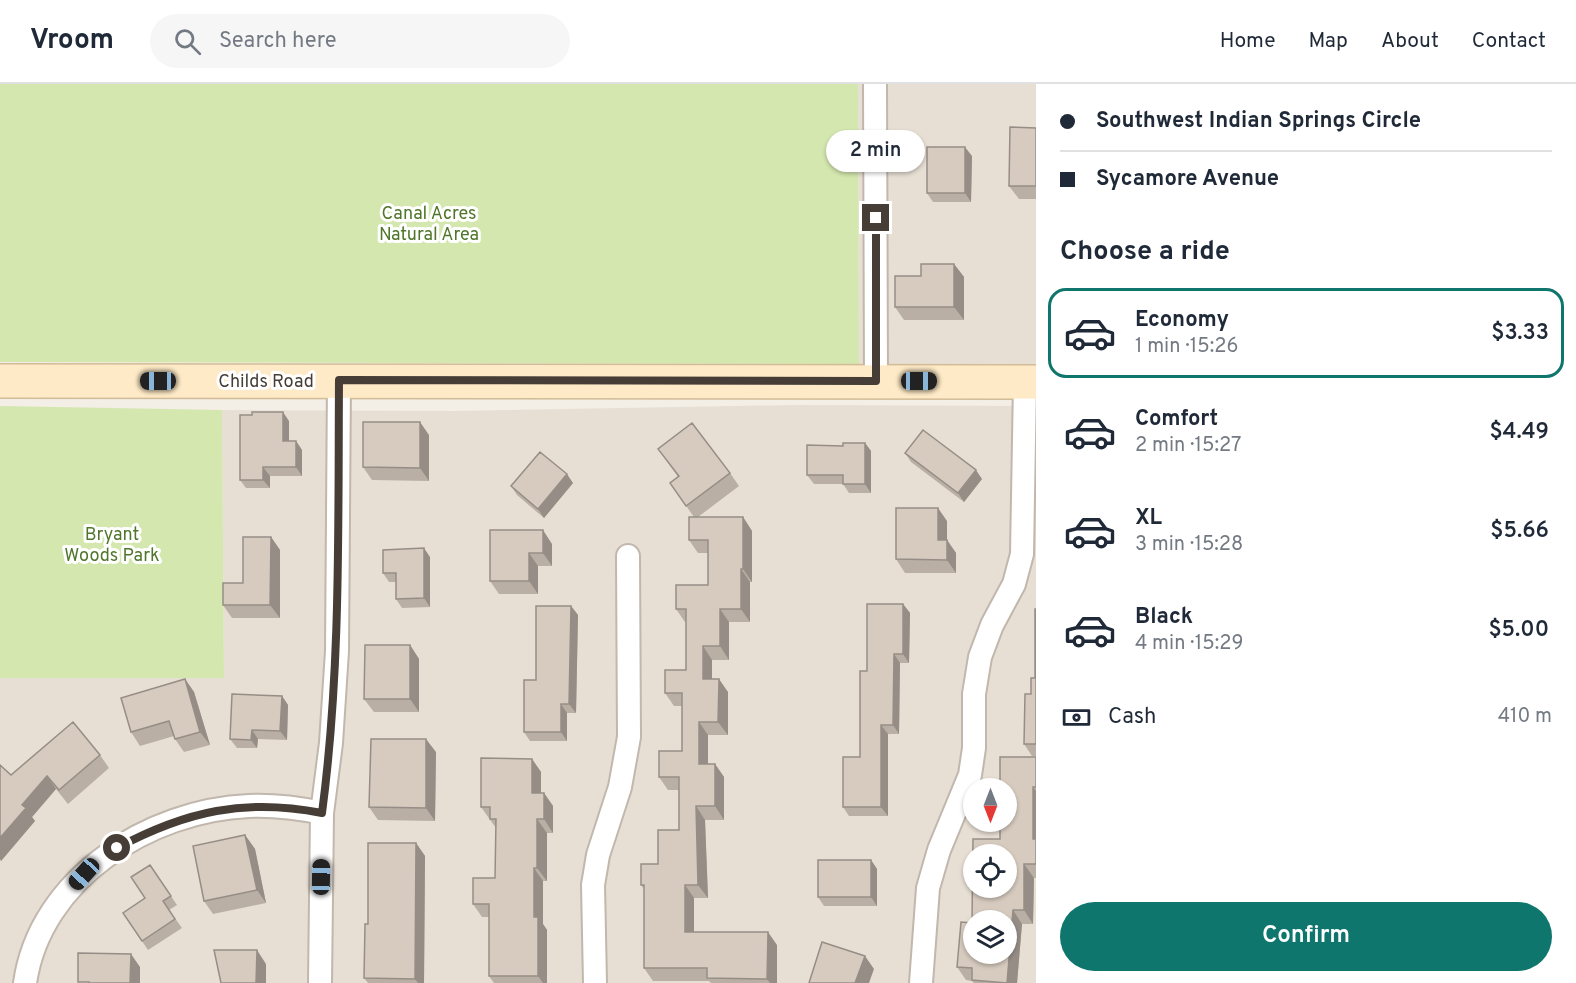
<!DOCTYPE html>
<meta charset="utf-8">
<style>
:root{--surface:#fff;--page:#f6f6f7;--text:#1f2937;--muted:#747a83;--line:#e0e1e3;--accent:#0f766e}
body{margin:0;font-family:Overpass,sans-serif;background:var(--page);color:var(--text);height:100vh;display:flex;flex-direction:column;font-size:22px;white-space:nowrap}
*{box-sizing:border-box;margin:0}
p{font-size:20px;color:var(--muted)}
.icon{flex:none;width:33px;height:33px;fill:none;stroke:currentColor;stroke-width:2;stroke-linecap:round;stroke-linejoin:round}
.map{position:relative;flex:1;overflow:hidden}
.side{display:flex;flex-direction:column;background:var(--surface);width:540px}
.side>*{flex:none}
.guide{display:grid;align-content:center;height:132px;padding:0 24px;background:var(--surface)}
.needle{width:39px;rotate:180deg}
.controls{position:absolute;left:963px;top:694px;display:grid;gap:12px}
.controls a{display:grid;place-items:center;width:54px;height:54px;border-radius:50%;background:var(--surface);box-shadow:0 2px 4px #0004;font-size:30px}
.end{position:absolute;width:27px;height:27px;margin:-14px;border:8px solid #463d36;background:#fff;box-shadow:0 0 0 3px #fff}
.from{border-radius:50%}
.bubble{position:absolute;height:42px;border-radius:21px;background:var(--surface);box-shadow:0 2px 4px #0004;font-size:20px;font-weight:600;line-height:42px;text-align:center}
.car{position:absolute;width:18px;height:36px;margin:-18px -9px;border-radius:8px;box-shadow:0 0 4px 2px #0007;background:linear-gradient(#222 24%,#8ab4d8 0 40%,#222 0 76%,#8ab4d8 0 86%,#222 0)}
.guide b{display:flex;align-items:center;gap:21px;height:57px;font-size:22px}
.guide b+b{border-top:2px solid var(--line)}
.guide i{width:15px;height:15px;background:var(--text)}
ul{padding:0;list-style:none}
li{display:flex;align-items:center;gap:18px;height:90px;margin:0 12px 9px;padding:0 12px;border:3px solid transparent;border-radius:18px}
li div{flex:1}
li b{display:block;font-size:22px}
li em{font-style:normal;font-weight:600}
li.current{border-color:var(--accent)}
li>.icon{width:54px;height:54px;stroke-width:1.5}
h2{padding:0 24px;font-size:27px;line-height:72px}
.pay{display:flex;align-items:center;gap:15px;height:66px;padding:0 24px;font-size:22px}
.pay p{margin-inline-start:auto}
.button{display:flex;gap:12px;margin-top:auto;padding:12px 24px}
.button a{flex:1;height:69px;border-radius:36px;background:var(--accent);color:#fff;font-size:24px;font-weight:600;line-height:69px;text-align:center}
header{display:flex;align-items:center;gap:36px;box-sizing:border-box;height:84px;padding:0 30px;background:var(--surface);border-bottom:2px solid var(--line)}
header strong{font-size:28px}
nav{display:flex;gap:33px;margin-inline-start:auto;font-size:21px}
.search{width:420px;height:54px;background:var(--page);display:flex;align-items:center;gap:15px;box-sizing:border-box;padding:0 21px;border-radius:33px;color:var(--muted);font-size:22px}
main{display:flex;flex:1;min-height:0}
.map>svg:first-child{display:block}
.residential{fill:#e7dfd4;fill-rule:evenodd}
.green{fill:#d4e7af}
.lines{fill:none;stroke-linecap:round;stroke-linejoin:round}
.street-casing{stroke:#c1b7ac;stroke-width:26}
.secondary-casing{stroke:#d2bc97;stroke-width:36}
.street{stroke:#fff;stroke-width:22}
.secondary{stroke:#feeac6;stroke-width:33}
.wall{fill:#b9afa4}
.shaded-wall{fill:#968e86}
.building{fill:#d7cbbf;stroke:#968e86;stroke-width:1.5;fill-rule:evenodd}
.route{stroke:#463d36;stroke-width:8}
.labels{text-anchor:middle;stroke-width:6;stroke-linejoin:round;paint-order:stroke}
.park-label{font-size:18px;fill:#4f762a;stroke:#fff}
.street-label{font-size:18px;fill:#463d36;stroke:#fff}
</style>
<header>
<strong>Vroom</strong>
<div class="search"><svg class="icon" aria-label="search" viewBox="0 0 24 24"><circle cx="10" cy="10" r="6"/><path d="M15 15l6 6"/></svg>Search here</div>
<nav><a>Home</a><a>Map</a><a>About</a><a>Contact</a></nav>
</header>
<main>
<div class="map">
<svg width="1036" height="899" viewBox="0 0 1036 899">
<rect width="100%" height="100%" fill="#f3eee6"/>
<path class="residential" d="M 858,0 L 1036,0 L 1036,281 L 859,280 Z
M 798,321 L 1036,322 L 1036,899 L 0,899 L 0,594 L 224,594 L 222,326 L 455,327 ZM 974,705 L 1006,705 L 1006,738 L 974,738 ZM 974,771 L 1006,771 L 1006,804 L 974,804 ZM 974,837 L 1006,837 L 1006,870 L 974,870 Z"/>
<path class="green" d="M 0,0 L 858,0 L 859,280 L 0,278 Z
M 0,322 L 222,326 L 224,594 L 0,594 Z"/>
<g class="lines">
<defs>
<path id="street" d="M 875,0 L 876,297
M 25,899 C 40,794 150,726 249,722 C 274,721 298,724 322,729
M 320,899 L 322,729 L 331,659 L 337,567 L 339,296
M 595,899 L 593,801 L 598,771 L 620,703 L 629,653 L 628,472
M 921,899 L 928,804 L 939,766 L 970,691 L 974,664 L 974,610 L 980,573 L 992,541 L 1014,500 L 1022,470 L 1025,298"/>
<path id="secondary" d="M 0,297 L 1036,298"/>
</defs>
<use href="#street" class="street-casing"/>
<use href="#secondary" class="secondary-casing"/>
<use href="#street" class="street"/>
<use href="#secondary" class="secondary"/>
</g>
<path class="wall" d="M 1036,44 L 1036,115 L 1019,115 L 1009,102 Z
M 972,72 L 971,118 L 933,118 L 927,109 Z
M 954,180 L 964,193 L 964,236 L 904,236 L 895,223 L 921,192 Z
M 289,337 L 289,357 L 296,357 L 302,366 L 302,392 L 270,392 L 270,404 L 246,404 L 240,396 Z
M 429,351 L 429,397 L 372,396 L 363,383 Z
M 865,359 L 871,367 L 871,409 L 849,409 L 843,400 L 814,400 L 807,391 L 843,362 Z
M 658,365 L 730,389 L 739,402 L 698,433 L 743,433 L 752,447 L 752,498 L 750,498 L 750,538 L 729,538 L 729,576 L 712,576 L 712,595 L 728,608 L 728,651 L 708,651 L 708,680 L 715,680 L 724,693 L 724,736 L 705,736 L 708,814 L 694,814 L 694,848 L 777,861 L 777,899 L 711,899 L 709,897 L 653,897 L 644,884 L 644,805 L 641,801 L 658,780 L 679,746 L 679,706 L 668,706 L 659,693 L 682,667 L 682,622 L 674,622 L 665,609 L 686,586 L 686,538 L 685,538 L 676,525 L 708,501 L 708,469 L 698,469 L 689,456 L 694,433 L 670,399 L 678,393 Z
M 905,369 L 982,395 L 964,418 L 911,378 Z
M 573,399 L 544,434 L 517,411 L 511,402 Z
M 947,437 L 947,456 L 956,469 L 956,489 L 905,489 L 896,475 Z
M 490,446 L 552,460 L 552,482 L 538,482 L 538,510 L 499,510 L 490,497 Z
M 271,453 L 280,466 L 280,534 L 232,534 L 223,521 L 243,499 Z
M 430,473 L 430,523 L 402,524 L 396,515 L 396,498 L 389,498 L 383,489 Z
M 903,520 L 910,529 L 909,579 L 900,579 L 899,650 L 888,650 L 888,732 L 849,732 L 843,723 L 860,673 L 867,587 Z
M 571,522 L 578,531 L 576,629 L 567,629 L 567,657 L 530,657 L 524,648 L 536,596 Z
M 1036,525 L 1036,672 L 1032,672 L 1024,660 L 1035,594 Z
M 410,561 L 419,575 L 419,628 L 374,628 L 364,615 Z
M 185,595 L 194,608 L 210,661 L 184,668 L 175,655 L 174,652 L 140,662 L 131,648 Z
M 282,612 L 288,621 L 287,656 L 258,655 L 257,664 L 237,664 L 230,655 Z
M 436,668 L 435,737 L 378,736 L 369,723 Z
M 100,671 L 109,684 L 68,720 L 56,705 L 32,733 L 35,737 L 1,777 L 0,775 L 0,681 L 11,691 Z
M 1036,673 L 1036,794 L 1034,794 L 1033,840 L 1022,840 L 1017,899 L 974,899 L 972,897 L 966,896 L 957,883 L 1000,755 Z
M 532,675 L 541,688 L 541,709 L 544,709 L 553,722 L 553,749 L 547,749 L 547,797 L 543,797 L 543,840 L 547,846 L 547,899 L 494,899 L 489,892 L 489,833 L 482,833 L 473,820 L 495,794 L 496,744 L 481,723 Z
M 245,751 L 255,765 L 266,819 L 213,830 L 204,817 Z
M 416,759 L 425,772 L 424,899 L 368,899 L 364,894 L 368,840 Z
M 871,776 L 877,785 L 877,822 L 824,822 L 818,813 Z
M 150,781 L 177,821 L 169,826 L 182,844 L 148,866 L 123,829 L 145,814 Z"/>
<path class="shaded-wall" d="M 965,63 L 972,72 L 971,118 L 965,109 Z
M 954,180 L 964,193 L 964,236 L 954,223 Z
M 283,328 L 289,337 L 289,366 L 283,357 Z
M 420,338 L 429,351 L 429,397 L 420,384 Z
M 296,357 L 302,366 L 302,392 L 296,383 Z
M 865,359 L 871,367 L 871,409 L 865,400 Z
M 263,383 L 270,392 L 270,404 L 263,396 Z
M 976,386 L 982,395 L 964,418 L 958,409 Z
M 567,390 L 573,399 L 544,434 L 538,425 Z
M 938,424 L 947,437 L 947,469 L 938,456 Z
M 743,433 L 752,447 L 752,498 L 743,485 Z
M 543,446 L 552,460 L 552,482 L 543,469 Z
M 271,453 L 280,466 L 280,534 L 270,521 Z
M 947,456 L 956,469 L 956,489 L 947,476 Z
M 424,464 L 430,473 L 430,523 L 424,514 Z
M 529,469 L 538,482 L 538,510 L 529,497 Z
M 741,485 L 750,498 L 750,538 L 741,525 Z
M 903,520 L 910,529 L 909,579 L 903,570 Z
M 571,522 L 578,531 L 576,629 L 569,620 Z
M 720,525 L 729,538 L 729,576 L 720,562 Z
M 410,561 L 419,575 L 419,628 L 410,615 Z
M 703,562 L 712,576 L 712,608 L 703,595 Z
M 894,570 L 900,579 L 899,650 L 893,641 Z
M 185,595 L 194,608 L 210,661 L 200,648 Z
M 719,595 L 728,608 L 728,651 L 718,638 Z
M 282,612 L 288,621 L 287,656 L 280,647 Z
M 561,620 L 567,629 L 567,657 L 561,648 Z
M 699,638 L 708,651 L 708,693 L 699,680 Z
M 881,641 L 888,650 L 888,732 L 881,723 Z
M 252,646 L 258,655 L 257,664 L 251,656 Z
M 426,655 L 436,668 L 435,737 L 426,724 Z
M 532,675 L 541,688 L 541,722 L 532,709 Z
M 715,680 L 724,693 L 724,736 L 715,722 Z
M 47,692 L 56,705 L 32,733 L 35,737 L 1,777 L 0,775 L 0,754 L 22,721 Z
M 1033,703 L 1036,707 L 1036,759 L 1033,755 Z
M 544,709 L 553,722 L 553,749 L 544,735 Z
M 696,722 L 705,736 L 708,814 L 698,801 Z
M 537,735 L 547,749 L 547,797 L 537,784 Z
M 245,751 L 255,765 L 266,819 L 257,806 Z
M 416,759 L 425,772 L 424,899 L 418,899 L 415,895 Z
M 871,776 L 877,785 L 877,822 L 871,813 Z
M 1024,780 L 1034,794 L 1033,840 L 1024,826 Z
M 534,784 L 543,797 L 543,840 L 547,846 L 547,899 L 543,899 L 538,892 L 534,833 Z
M 685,801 L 694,814 L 694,861 L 685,848 Z
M 1013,826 L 1022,840 L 1017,899 L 1007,899 Z
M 768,848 L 777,861 L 777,899 L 770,899 L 767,895 Z
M 257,866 L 266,880 L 266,899 L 256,899 Z
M 131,870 L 140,883 L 140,899 L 130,899 Z
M 865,872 L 874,885 L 869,899 L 855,899 Z"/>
<path class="building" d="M 1010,43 L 1036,44 L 1036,102 L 1009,102 Z
M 927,63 L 965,63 L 965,109 L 927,109 Z
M 921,180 L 954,180 L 954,223 L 895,223 L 895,192 L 921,192 Z
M 252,328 L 283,328 L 283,357 L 296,357 L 296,383 L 263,383 L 263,396 L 240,396 L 240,331 L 252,331 Z
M 363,338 L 420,338 L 420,384 L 363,383 Z
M 692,339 L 730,389 L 686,422 L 670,399 L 679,392 L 658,365 Z
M 923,346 L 976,386 L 958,409 L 905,369 Z
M 843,359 L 865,359 L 865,400 L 843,400 L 843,391 L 807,391 L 807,361 L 843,362 Z
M 540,368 L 567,390 L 538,425 L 511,402 Z
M 896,424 L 938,424 L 938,456 L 947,456 L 947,476 L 896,475 Z
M 689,433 L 743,433 L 743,485 L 741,485 L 741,525 L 720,525 L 720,562 L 703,562 L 703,595 L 719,595 L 718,638 L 699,638 L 699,680 L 715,680 L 715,722 L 696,722 L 698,801 L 685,801 L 685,848 L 768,848 L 767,895 L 707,894 L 707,884 L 644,884 L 644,801 L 641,801 L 641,780 L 658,780 L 658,746 L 679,746 L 679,693 L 659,693 L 659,667 L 682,667 L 682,609 L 665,609 L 665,586 L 686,586 L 686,525 L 676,525 L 676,501 L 708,501 L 708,456 L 689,456 Z
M 490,446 L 543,446 L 543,469 L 529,469 L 529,497 L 490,497 Z
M 243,453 L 271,453 L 270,521 L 223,521 L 223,499 L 243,499 Z
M 424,464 L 424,514 L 396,515 L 396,489 L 383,489 L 383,466 Z
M 867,520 L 903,520 L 903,570 L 894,570 L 893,641 L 881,641 L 881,723 L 843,723 L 843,673 L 860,673 L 860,587 L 867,587 Z
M 536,522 L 571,522 L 569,620 L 561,620 L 561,648 L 524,648 L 524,596 L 536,596 Z
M 1035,525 L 1036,525 L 1036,660 L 1024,660 L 1025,610 L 1031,610 L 1031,594 L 1035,594 Z
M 365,561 L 410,561 L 410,615 L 364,615 Z
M 185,595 L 200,648 L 175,655 L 169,637 L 131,648 L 121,614 Z
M 232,610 L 282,612 L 280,647 L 252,646 L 251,656 L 230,655 Z
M 73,638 L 100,671 L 59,706 L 47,692 L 22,721 L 26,724 L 0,754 L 0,681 L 11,691 Z
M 371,655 L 426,655 L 426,724 L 369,723 Z
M 1000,673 L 1036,673 L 1036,703 L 1033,703 L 1033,755 L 1036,755 L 1036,780 L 1024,780 L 1024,826 L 1013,826 L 1007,899 L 972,896 L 972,884 L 957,883 L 961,838 L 972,839 L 973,755 L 1000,755 L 1000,738 L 1006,738 L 1006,705 L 1000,705 ZM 974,771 L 1006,771 L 1006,804 L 974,804 ZM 974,837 L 1006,837 L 1006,870 L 974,870 Z
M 481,674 L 532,675 L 532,709 L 544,709 L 544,735 L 537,735 L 537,784 L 534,784 L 534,833 L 538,833 L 538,892 L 489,892 L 489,820 L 473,820 L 473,794 L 495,794 L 496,735 L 490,735 L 490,723 L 481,723 Z
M 245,751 L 257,806 L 204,817 L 193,762 Z
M 368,759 L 416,759 L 415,895 L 364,894 L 365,840 L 368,840 Z
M 818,776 L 871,776 L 871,813 L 818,813 Z
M 150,781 L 171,812 L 163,817 L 175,835 L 142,857 L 123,829 L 145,814 L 131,793 Z
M 822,858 L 865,872 L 855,899 L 809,899 Z
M 214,866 L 257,866 L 256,899 L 221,899 Z
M 78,869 L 131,870 L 130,899 L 89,899 L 89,898 L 78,898 Z"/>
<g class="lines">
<path class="route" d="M 117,764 C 186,727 245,714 322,729 C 341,586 338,441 339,296 L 876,297 L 876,134"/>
</g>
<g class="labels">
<g class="park-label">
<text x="429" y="135">Canal Acres<tspan x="429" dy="21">Natural Area</tspan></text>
<text x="112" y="456">Bryant<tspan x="112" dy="21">Woods Park</tspan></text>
</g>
<g class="street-label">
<text x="266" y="303">Childs Road</text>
</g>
</g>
</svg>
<div class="controls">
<a><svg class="needle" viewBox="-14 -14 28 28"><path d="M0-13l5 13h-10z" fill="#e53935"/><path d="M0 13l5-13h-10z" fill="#747a83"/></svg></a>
<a><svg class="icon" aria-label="locate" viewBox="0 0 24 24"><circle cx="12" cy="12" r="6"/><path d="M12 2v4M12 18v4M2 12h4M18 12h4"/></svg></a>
<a><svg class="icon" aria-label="layers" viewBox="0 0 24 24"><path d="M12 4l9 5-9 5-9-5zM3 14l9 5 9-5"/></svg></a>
</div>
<i class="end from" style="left:117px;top:764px"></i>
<i class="end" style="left:876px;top:134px"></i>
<div class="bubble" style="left:826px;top:46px;width:99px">2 min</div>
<i class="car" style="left:158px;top:297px;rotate:270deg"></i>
<i class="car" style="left:919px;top:297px;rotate:90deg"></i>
<i class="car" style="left:84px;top:790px;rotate:222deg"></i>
<i class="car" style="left:321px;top:793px;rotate:1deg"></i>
</div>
<section class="side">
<div class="guide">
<b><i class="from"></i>Southwest Indian Springs Circle</b>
<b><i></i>Sycamore Avenue</b>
</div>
<h2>Choose a ride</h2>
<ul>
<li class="current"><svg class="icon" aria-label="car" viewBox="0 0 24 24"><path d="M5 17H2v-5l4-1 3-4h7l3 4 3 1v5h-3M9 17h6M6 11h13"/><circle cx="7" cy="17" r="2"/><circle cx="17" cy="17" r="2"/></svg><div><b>Economy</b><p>1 min · 15:26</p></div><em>$3.33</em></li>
<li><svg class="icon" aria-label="car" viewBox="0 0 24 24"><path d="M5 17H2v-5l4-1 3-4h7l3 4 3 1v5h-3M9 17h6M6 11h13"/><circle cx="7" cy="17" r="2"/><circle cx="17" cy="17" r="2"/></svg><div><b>Comfort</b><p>2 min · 15:27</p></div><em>$4.49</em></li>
<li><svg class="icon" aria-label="car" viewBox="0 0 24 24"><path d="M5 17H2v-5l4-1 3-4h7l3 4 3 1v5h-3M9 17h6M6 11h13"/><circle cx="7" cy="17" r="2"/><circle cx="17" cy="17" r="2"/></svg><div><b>XL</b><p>3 min · 15:28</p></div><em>$5.66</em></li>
<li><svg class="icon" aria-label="car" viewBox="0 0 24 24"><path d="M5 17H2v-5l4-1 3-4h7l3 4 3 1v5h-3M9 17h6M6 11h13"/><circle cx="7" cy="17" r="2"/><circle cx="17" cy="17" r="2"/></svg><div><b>Black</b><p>4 min · 15:29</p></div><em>$5.00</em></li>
</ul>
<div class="pay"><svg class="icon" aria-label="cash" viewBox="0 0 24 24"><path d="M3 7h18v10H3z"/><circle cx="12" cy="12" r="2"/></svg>Cash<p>410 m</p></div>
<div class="button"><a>Confirm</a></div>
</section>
</main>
